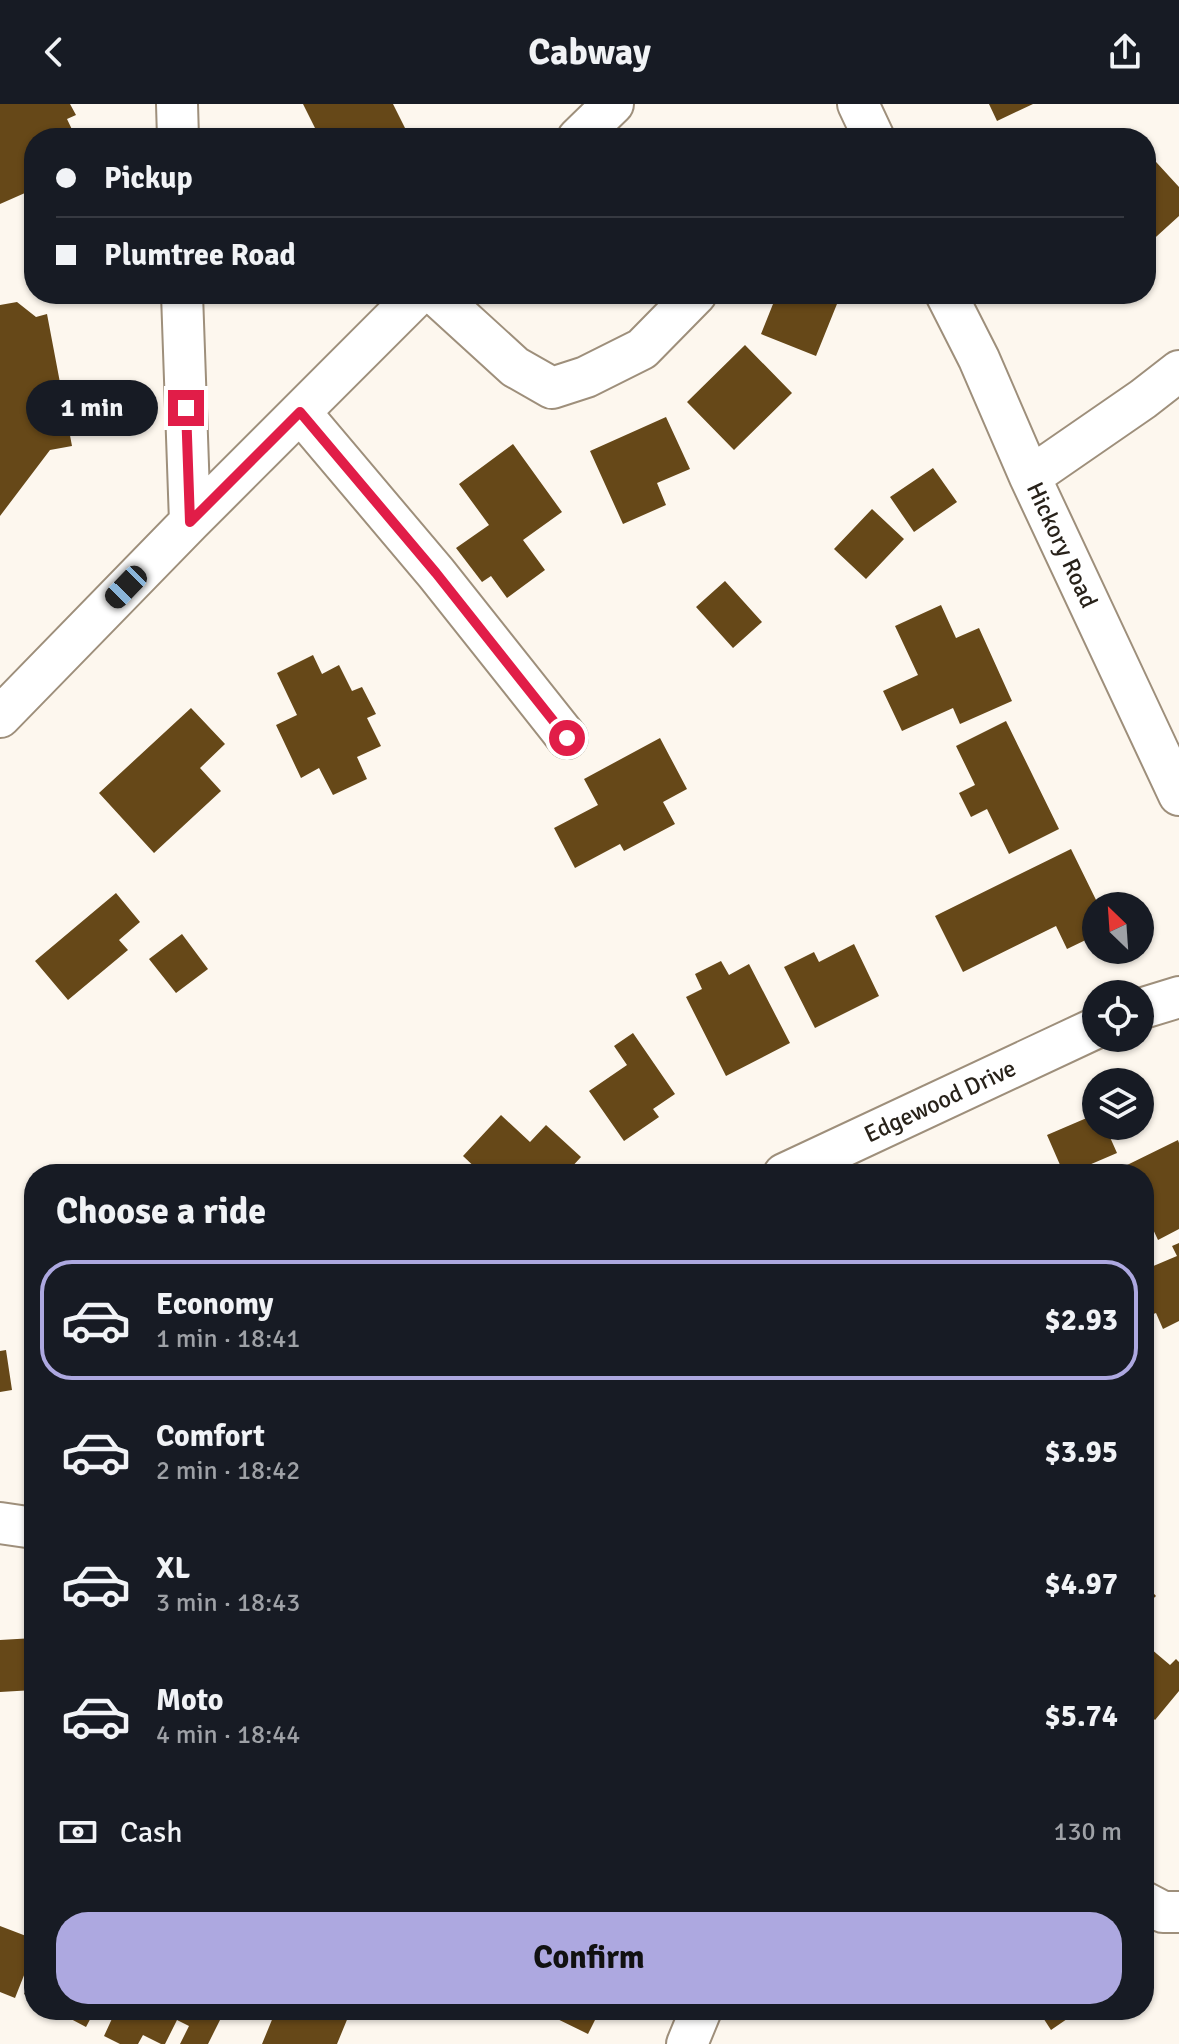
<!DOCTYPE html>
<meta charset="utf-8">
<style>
:root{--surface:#171b24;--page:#242831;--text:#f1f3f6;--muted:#9ea1a6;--line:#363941;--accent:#ada8e0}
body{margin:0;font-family:Signika,sans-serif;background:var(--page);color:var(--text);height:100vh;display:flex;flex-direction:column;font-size:30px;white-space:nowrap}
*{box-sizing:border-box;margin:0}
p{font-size:26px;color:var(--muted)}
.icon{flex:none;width:44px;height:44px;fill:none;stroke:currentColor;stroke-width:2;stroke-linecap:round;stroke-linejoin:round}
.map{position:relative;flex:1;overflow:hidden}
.details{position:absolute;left:24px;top:1060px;width:1130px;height:856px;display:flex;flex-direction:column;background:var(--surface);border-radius:32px;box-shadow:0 2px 6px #0004}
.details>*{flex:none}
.banner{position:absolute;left:24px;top:24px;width:1132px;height:176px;border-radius:32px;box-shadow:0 2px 6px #0004;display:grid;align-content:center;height:176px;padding:0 32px;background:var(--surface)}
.needle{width:52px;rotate:335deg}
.fabs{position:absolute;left:1082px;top:788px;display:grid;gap:16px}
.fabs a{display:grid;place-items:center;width:72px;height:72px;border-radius:50%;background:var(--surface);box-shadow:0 2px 6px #0004;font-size:40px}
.end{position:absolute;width:36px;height:36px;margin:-18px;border:10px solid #e11d48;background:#fff;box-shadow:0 0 0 4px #fff}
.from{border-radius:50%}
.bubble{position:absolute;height:56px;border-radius:28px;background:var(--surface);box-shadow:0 2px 6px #0004;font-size:26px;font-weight:700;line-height:56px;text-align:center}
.car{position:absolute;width:24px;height:48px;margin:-24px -12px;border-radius:10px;box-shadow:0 0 6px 2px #0007;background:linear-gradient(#222 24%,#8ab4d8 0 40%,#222 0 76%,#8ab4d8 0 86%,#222 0)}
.banner b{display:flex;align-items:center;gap:28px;height:76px;font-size:30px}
.banner b+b{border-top:2px solid var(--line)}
.banner i{width:20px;height:20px;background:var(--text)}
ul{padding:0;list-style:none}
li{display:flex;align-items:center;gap:24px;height:120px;margin:0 16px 12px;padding:0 16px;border:4px solid transparent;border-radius:32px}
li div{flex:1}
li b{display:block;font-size:30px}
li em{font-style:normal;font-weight:700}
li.current{border-color:var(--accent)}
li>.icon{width:72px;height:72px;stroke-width:1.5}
h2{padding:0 32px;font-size:36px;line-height:96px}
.pay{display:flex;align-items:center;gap:20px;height:88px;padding:0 32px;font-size:30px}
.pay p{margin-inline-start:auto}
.primary-button{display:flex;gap:16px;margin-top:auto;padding:16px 32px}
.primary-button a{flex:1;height:92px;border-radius:32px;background:var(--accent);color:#111;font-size:32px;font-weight:700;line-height:92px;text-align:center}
header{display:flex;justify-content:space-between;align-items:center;height:104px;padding:0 32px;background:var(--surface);font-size:36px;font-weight:700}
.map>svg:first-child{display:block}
.building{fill:#664818}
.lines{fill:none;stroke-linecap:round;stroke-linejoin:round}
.minor-casing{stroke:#9e8f7b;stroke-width:44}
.minor{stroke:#fff;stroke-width:40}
.route{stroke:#e11d48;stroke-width:10}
.labels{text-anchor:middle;stroke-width:8;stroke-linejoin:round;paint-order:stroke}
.street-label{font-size:24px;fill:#28221a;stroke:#fff}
</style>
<header><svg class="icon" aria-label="back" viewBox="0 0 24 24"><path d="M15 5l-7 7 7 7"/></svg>Cabway<svg class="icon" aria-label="share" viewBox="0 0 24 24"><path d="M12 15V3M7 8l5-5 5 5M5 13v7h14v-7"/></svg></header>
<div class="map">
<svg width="1179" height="1940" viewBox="0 0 1179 1940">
<rect width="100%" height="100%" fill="#fdf7ee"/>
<path class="building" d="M 0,0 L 70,0 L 76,11 L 67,15 L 76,34 L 34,34 L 34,85 L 0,100 Z
M 303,0 L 393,0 L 410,34 L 320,34 Z
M 989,0 L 1033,0 L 997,17 Z
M 1146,47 L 1179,83 L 1179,112 L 1146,142 Z
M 777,190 L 841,190 L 816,252 L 761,230 Z
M 17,198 L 36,213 L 47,210 L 72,342 L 50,346 L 0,412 L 0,201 Z
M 745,241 L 792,289 L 734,346 L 687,298 Z
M 666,313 L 690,365 L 657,379 L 666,401 L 623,420 L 590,347 Z
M 513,340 L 562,408 L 523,436 L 545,466 L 507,494 L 491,472 L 482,478 L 456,444 L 489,421 L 459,380 Z
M 933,364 L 957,398 L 914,428 L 890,393 Z
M 872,405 L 904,435 L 866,475 L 834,445 Z
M 725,477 L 762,518 L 733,544 L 696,503 Z
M 941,501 L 956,534 L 979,524 L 1012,597 L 960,620 L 953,604 L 902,627 L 883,587 L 918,571 L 895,522 Z
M 313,551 L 322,570 L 339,561 L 352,587 L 362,583 L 376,610 L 367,614 L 381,642 L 357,653 L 367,675 L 333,691 L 319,664 L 301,674 L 276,621 L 297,611 L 277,569 Z
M 191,604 L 225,640 L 200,664 L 221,687 L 154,749 L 99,689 Z
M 1006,617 L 1059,725 L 1009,750 L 987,705 L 971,713 L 959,689 L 975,681 L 956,642 Z
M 660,634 L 687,685 L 663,698 L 675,720 L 624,747 L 620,740 L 575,764 L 554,724 L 598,701 L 584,675 Z
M 1071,745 L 1099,802 L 1096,802 L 1096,831 L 1067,845 L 1056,822 L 963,868 L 935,812 Z
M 116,789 L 140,818 L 119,836 L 128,846 L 68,896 L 35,857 Z
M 182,830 L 208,865 L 176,889 L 149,855 Z
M 854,840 L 879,892 L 815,924 L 784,863 L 814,848 L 819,858 Z
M 721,857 L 729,871 L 749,860 L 790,939 L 726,972 L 686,893 L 702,885 L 695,870 Z
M 633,929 L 675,990 L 653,1005 L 659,1013 L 624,1037 L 589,987 L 627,961 L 614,942 Z
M 1096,1010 L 1096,1022 L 1105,1022 L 1117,1049 L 1068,1070 L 1064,1070 L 1047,1031 Z
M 501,1011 L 530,1038 L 546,1021 L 581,1053 L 569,1066 L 573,1070 L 512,1070 L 510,1068 L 508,1070 L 482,1070 L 463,1052 Z
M 1178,1036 L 1179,1039 L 1179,1125 L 1158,1136 L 1144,1106 L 1144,1070 L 1126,1070 L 1123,1063 Z
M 1179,1139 L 1179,1217 L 1163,1225 L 1156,1209 L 1148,1212 L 1144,1204 L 1144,1166 L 1177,1152 L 1172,1142 Z
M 6,1246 L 12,1286 L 0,1288 L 0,1247 Z
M 1144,1479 L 1156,1492 L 1144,1503 Z
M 34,1534 L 34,1586 L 0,1588 L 0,1536 Z
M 1144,1539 L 1170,1561 L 1176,1555 L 1179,1558 L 1179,1587 L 1155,1616 L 1144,1606 Z
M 0,1822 L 34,1835 L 34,1846 L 15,1894 L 0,1888 Z
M 34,1870 L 34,1895 L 24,1890 Z
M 54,1906 L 95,1906 L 86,1923 Z
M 116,1906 L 225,1906 L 208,1940 L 180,1940 L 189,1922 L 177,1916 L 165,1940 L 161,1940 L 143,1931 L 138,1940 L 120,1940 L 104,1932 Z
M 276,1906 L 307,1906 L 314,1909 L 315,1906 L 351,1906 L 337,1940 L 262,1940 Z
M 539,1906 L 600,1906 L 588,1930 Z
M 1038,1906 L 1080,1906 L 1051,1926 Z"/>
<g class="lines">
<defs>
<path id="minor" d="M 177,0 L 178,34
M 858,0 L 874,34
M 578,34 L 613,0
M 182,190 L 190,418
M 435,190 L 515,263 L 552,284 L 586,273 L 642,245 L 696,190
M 946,190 L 979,255 L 1030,373 L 1179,691
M 300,308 L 436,469 L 567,634
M 1030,373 L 1143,295 L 1179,267
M 0,613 L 190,418 L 418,190
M 1140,905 L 1179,893
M 784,1070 L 1096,924
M 0,1419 L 34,1424
M 1144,1798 L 1163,1808 L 1179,1808
M 687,1940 L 701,1906"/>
</defs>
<use href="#minor" class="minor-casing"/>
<use href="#minor" class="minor"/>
</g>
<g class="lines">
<path class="route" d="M 186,304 L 190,418 L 300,308 L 436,469 L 567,634"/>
</g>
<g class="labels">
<g class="street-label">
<text transform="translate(1062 441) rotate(65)" y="8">Hickory Road</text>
<text transform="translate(940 997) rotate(-25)" y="8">Edgewood Drive</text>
</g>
</g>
</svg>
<div class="fabs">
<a><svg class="needle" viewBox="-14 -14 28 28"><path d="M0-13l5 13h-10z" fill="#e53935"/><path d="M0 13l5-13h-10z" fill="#9ea1a6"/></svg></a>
<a><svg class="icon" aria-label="locate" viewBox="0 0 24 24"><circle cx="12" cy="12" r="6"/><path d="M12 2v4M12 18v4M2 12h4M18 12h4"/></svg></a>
<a><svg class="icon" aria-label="layers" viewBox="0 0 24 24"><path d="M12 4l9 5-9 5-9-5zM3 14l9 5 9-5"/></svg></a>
</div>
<i class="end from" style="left:567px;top:634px"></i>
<i class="end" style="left:186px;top:304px"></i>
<div class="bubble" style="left:26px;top:276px;width:132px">1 min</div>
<i class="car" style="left:126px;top:483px;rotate:224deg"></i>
<div class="banner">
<b><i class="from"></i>Pickup</b>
<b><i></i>Plumtree Road</b>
</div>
<section class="details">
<h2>Choose a ride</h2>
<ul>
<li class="current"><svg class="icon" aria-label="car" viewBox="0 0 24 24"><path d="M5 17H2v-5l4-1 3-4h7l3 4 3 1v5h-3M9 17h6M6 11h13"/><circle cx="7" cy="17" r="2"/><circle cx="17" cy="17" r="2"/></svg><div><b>Economy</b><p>1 min · 18:41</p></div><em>$2.93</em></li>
<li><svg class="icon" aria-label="car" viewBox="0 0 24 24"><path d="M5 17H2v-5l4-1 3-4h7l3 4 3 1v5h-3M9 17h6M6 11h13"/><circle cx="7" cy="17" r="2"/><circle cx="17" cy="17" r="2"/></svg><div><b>Comfort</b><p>2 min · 18:42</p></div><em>$3.95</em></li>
<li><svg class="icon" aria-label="car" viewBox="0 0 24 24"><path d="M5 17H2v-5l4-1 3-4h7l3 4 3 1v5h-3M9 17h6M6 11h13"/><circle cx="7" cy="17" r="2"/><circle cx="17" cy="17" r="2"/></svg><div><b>XL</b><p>3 min · 18:43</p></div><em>$4.97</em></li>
<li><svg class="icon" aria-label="car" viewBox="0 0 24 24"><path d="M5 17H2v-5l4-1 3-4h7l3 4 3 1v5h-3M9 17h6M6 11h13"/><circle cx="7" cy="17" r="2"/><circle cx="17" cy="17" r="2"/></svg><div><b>Moto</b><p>4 min · 18:44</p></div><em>$5.74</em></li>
</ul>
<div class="pay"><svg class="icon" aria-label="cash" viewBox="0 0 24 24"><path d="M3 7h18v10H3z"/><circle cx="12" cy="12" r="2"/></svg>Cash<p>130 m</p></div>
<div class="primary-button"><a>Confirm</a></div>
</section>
</div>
